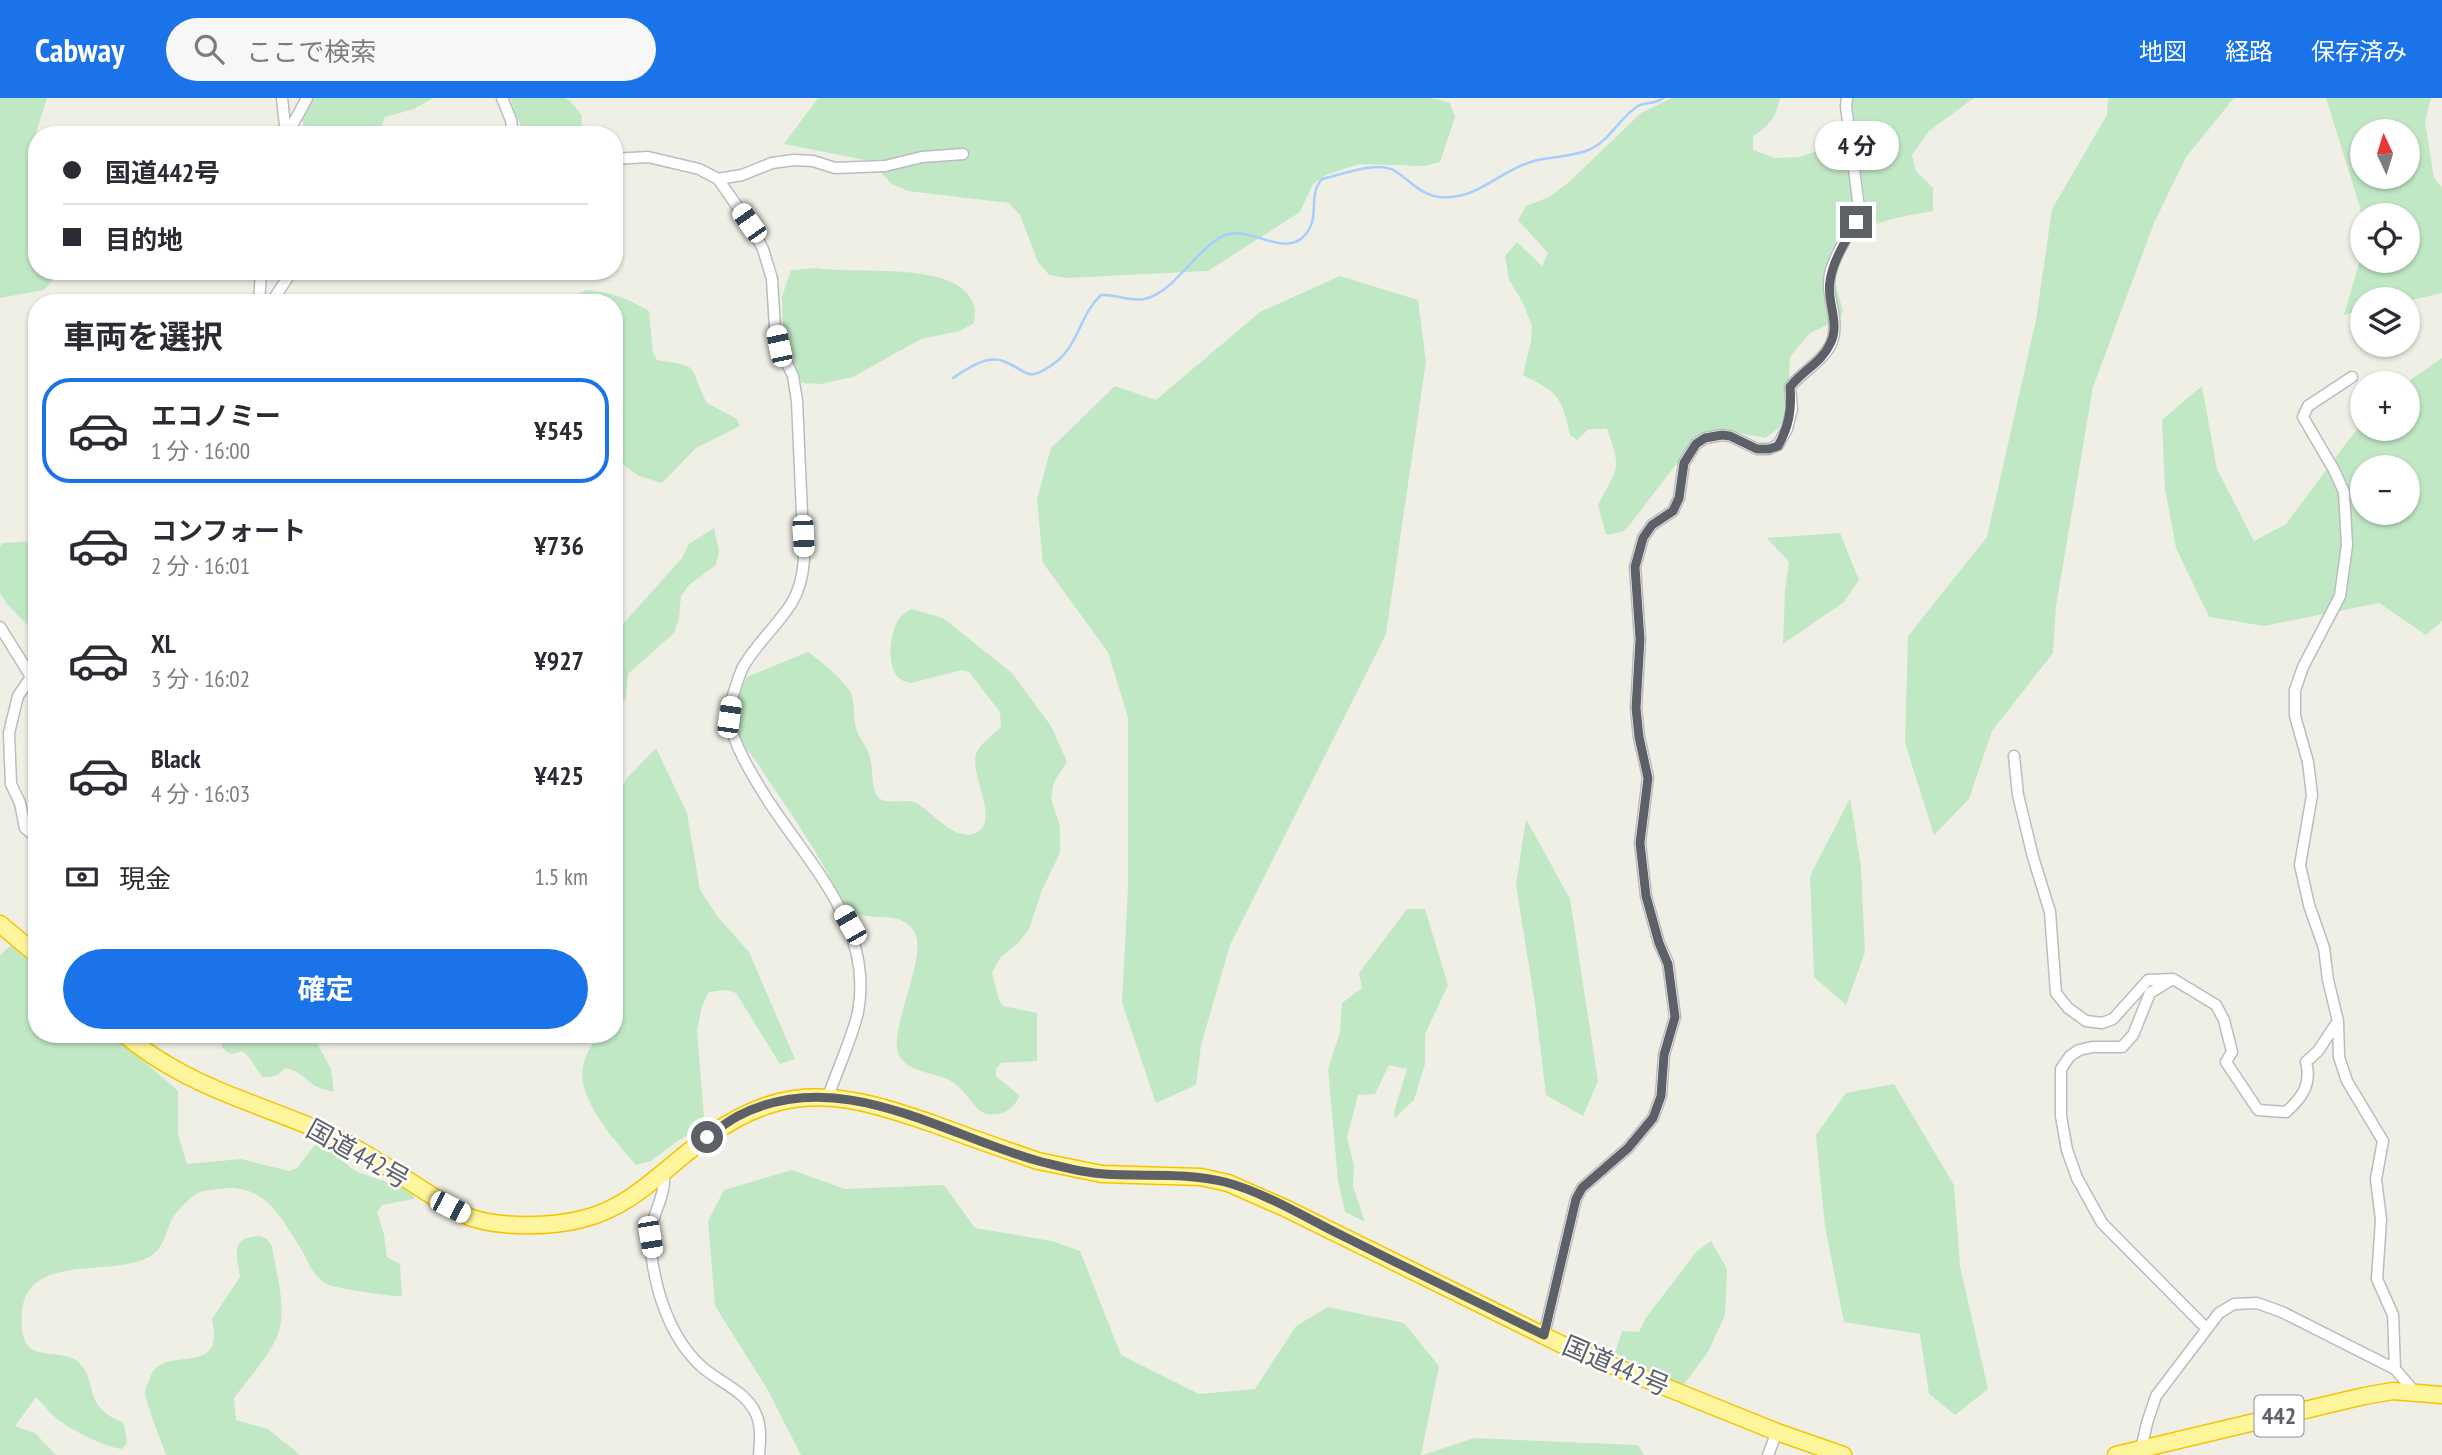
<!DOCTYPE html>
<html lang="ja">
<meta charset="utf-8">
<style>
:root{--surface:#fff;--page:#f7f7f7;--text:#2b2b33;--muted:#7c7c81;--line:#e1e1e2;--accent:#1a73e8}
body{margin:0;font-family:"PT Sans Narrow","Noto Sans JP",sans-serif;background:var(--page);color:var(--text);height:100vh;display:flex;flex-direction:column;font-size:26px;white-space:nowrap}
*{box-sizing:border-box;margin:0}
p{font-size:23px;color:var(--muted)}
.icon{flex:none;width:38px;height:38px;fill:none;stroke:currentColor;stroke-width:2;stroke-linecap:round;stroke-linejoin:round}
.map{position:relative;flex:1;overflow:hidden}
.panel{position:absolute;left:28px;top:196px;width:595px;height:749px;display:flex;flex-direction:column;background:var(--surface);border-radius:28px;box-shadow:0 2px 5px #0004}
.panel>*{flex:none}
.top-card{position:absolute;left:28px;top:28px;width:595px;height:154px;border-radius:28px;box-shadow:0 2px 5px #0004;display:grid;align-content:center;height:154px;padding:0 35px;background:var(--surface)}
.needle{width:46px;rotate:356deg}
.fabs{position:absolute;left:2350px;top:21px;display:grid;gap:14px}
.fabs a{display:grid;place-items:center;width:70px;height:70px;border-radius:50%;background:var(--surface);box-shadow:0 2px 5px #0004;font-size:35px}
.end{position:absolute;width:32px;height:32px;margin:-16px;border:9px solid #5d6066;background:#fff;box-shadow:0 0 0 4px #fff}
.from{border-radius:50%}
.bubble{position:absolute;height:49px;border-radius:24px;background:var(--surface);box-shadow:0 2px 5px #0004;font-size:23px;font-weight:700;line-height:49px;text-align:center}
.car{position:absolute;width:21px;height:42px;margin:-21px -10px;border-radius:9px;box-shadow:0 0 5px 2px #0007;background:linear-gradient(#fff 24%,#345 0 40%,#fff 0 76%,#345 0 86%,#fff 0)}
.top-card b{display:flex;align-items:center;gap:24px;height:66px;font-size:26px}
.top-card b+b{border-top:2px solid var(--line)}
.top-card i{width:18px;height:18px;background:var(--text)}
ul{padding:0;list-style:none}
li{display:flex;align-items:center;gap:21px;height:105px;margin:0 14px 10px;padding:0 21px;border:4px solid transparent;border-radius:28px}
li div{flex:1}
li b{display:block;font-size:26px}
li em{font-style:normal;font-weight:700}
li.active{border-color:var(--accent)}
li>.icon{width:63px;height:63px;stroke-width:1.5}
h2{padding:0 35px;font-size:32px;line-height:84px}
.pay{display:flex;align-items:center;gap:18px;height:77px;padding:0 35px;font-size:26px}
.pay p{margin-inline-start:auto}
.cta{display:flex;gap:14px;margin-top:auto;padding:14px 35px}
.cta a{flex:1;height:80px;border-radius:42px;background:var(--accent);color:#fff;font-size:28px;font-weight:700;line-height:80px;text-align:center}
header{display:flex;align-items:center;gap:42px;box-sizing:border-box;height:98px;padding:0 35px;background:var(--accent);color:#fff}
header strong{font-size:33px}
nav{display:flex;gap:38px;margin-inline-start:auto;font-size:24px}
.search{width:490px;height:63px;background:var(--page);display:flex;align-items:center;gap:18px;box-sizing:border-box;padding:0 24px;border-radius:38px;color:var(--muted);font-size:26px}
.map>svg:first-child{display:block}
.green{fill:#c1e8c5;fill-rule:evenodd}
.lines{fill:none;stroke-linecap:round;stroke-linejoin:round}
.stream{stroke:#a6ceff;stroke-width:2.5}
.minor-casing{stroke:#babcc1;stroke-width:13}
.trunk-casing{stroke:#f5c400;stroke-width:19}
.minor{stroke:#fff;stroke-width:10}
.trunk{stroke:#fff59c;stroke-width:16}
.route{stroke:#5d6066;stroke-width:9}
.labels{text-anchor:middle;stroke-width:5;stroke-linejoin:round;paint-order:stroke}
.shield{fill:#fff;stroke:#8e9094;stroke-width:2}
.shield-label{font-size:24px;font-weight:bold;fill:#5d6066}
.street-label{font-size:26px;fill:#5d6066;stroke:#fff}
</style>
<header>
<strong>Cabway</strong>
<div class="search"><svg class="icon" aria-label="search" viewBox="0 0 24 24"><circle cx="10" cy="10" r="6"/><path d="M15 15l6 6"/></svg>ここで検索</div>
<nav><a>地図</a><a>経路</a><a>保存済み</a></nav>
</header>
<div class="map">
<svg width="2442" height="1357" viewBox="0 0 2442 1357">
<rect width="100%" height="100%" fill="#f0efe5"/>
<path class="green" d="M 0,0 L 47,0 L 36,35 L 37,173 L 61,173 L 44,192 L 0,200 Z
M 301,0 L 433,0 L 414,11 L 385,19 L 378,37 L 311,37 L 303,26 Z
M 510,0 L 564,0 L 569,2 L 582,17 L 581,32 L 540,31 L 538,37 L 526,37 L 516,18 Z
M 818,0 L 1431,0 L 1450,5 L 1455,19 L 1440,64 L 1425,68 L 1359,66 L 1326,77 L 1313,86 L 1300,114 L 1208,173 L 1067,180 L 1049,177 L 1038,164 L 1020,117 L 1009,105 L 908,93 L 892,86 L 870,63 L 784,46 Z
M 1672,0 L 1780,0 C 1776,19 1770,28 1753,38 L 1753,52 L 1775,60 L 1799,59 L 1814,54 L 1837,43 L 1854,16 L 1850,0 L 1974,0 L 1929,33 L 1912,57 L 1916,73 L 1933,90 L 1933,113 C 1907,118 1877,121 1855,138 C 1846,146 1838,158 1830,168 L 1843,213 L 1840,221 L 1810,235 L 1790,259 L 1787,314 L 1779,330 L 1765,340 L 1733,334 L 1694,343 L 1628,429 L 1622,434 L 1606,437 L 1598,407 C 1618,368 1622,373 1607,331 L 1589,331 L 1577,342 L 1570,337 C 1561,298 1559,295 1523,277 L 1531,243 L 1532,228 L 1522,203 L 1509,182 L 1505,158 L 1517,144 L 1542,168 L 1548,155 L 1518,122 L 1526,108 L 1549,99 L 1569,84 L 1641,15 Z
M 2108,0 L 2234,0 L 2186,59 L 2154,125 L 2093,289 L 2056,508 L 2053,555 L 1992,633 L 1969,701 L 1934,737 L 1905,645 L 1908,538 L 1987,439 L 2036,222 L 2052,111 L 2107,17 Z
M 2326,0 L 2431,0 L 2425,24 L 2434,80 L 2442,89 L 2442,195 L 2408,203 L 2362,201 L 2362,213 L 2344,217 L 2362,155 L 2362,163 L 2408,163 L 2408,117 L 2362,117 L 2362,142 L 2360,109 ZM 2362,33 L 2408,33 L 2408,79 L 2362,79 Z
M 816,170 C 854,177 962,161 974,208 C 976,213 974,220 974,225 L 960,233 L 921,241 L 853,279 L 821,286 L 802,285 L 797,277 L 790,246 L 783,231 L 782,199 L 791,172 Z
M 1340,178 L 1418,202 L 1426,264 L 1386,536 L 1230,847 L 1201,947 L 1196,987 L 1156,1005 L 1122,905 L 1128,790 L 1128,620 L 1108,554 L 1043,465 L 1037,401 L 1051,350 L 1115,288 L 1156,302 L 1260,214 Z
M 586,192 C 612,194 626,200 649,213 L 653,255 L 657,262 C 704,269 687,267 707,305 L 737,321 L 740,328 L 696,350 L 662,385 L 639,378 L 614,360 L 614,205 L 572,205 L 576,197 Z
M 2442,260 L 2442,523 L 2426,537 L 2379,505 L 2264,528 L 2209,519 L 2176,450 L 2165,391 L 2162,322 L 2202,288 L 2217,371 L 2254,443 L 2286,426 L 2353,336 L 2362,327 L 2362,331 L 2408,331 L 2408,285 L 2406,285 ZM 2362,369 L 2408,369 L 2408,415 L 2362,415 Z
M 714,430 L 719,453 L 716,467 L 689,487 L 681,498 L 679,520 L 674,535 L 628,576 L 626,600 L 614,615 L 614,536 L 682,460 L 689,446 Z
M 1840,435 L 1859,482 L 1844,504 L 1783,546 L 1785,493 L 1789,464 L 1767,440 Z
M 37,443 L 37,555 L 33,554 L 29,529 L 7,506 L 0,495 L 0,449 L 2,445 Z
M 911,511 L 943,520 L 1012,575 L 1051,628 L 1067,664 L 1054,684 L 1051,700 L 1060,729 L 1060,755 L 1042,792 L 1029,831 L 1019,844 L 1000,860 L 992,875 L 999,902 L 1003,908 L 1037,915 L 1037,963 L 1001,965 L 996,971 L 996,978 L 1020,998 C 1017,1002 1014,1008 1010,1011 C 1001,1018 984,1019 977,1010 C 969,1001 962,990 951,983 C 935,974 910,975 900,959 C 885,937 928,860 915,835 C 900,808 868,828 849,810 C 840,802 826,771 819,760 C 800,727 778,697 758,666 C 752,657 740,645 737,635 C 731,614 739,597 747,579 L 808,554 C 819,561 849,586 852,598 C 855,608 853,620 856,630 C 859,640 867,649 870,659 C 873,670 871,686 876,696 C 883,710 905,699 916,705 C 934,715 958,748 979,733 C 998,719 970,677 976,656 C 979,646 994,636 1001,629 L 1000,614 L 969,574 L 962,572 L 911,585 C 884,583 888,540 898,522 C 901,517 906,514 911,511 Z
M 656,650 L 687,715 L 700,792 L 718,819 L 749,854 L 795,961 L 780,966 L 736,895 L 726,892 L 709,894 L 702,908 L 697,932 L 704,1019 L 697,1032 L 676,1044 L 651,1063 L 636,1067 C 615,1042 571,997 585,961 C 588,953 593,945 597,936 L 614,936 L 614,825 L 618,808 L 614,779 L 614,704 L 627,680 Z
M 1850,700 L 1861,769 L 1865,854 L 1846,907 L 1814,879 L 1810,778 Z
M 1526,721 L 1570,801 L 1598,983 L 1583,1018 L 1546,997 L 1535,906 L 1516,787 Z
M 1407,811 L 1425,811 L 1448,887 L 1425,936 L 1425,966 L 1414,1002 L 1395,1020 L 1394,1014 L 1407,971 L 1389,967 L 1375,996 L 1358,997 L 1347,1039 L 1354,1068 L 1353,1088 L 1365,1124 L 1345,1114 L 1338,1083 L 1328,971 L 1340,934 L 1342,905 L 1362,890 L 1359,875 Z
M 11,847 L 37,870 L 37,936 L 113,936 L 178,993 L 178,1036 L 187,1066 L 241,1061 L 289,1073 L 297,1070 L 317,1044 L 357,1074 L 413,1093 L 414,1101 L 382,1107 L 377,1114 L 384,1136 L 387,1159 L 400,1166 L 402,1198 L 393,1198 C 379,1196 335,1191 325,1185 C 312,1177 308,1163 301,1151 C 283,1123 267,1089 229,1090 C 221,1091 205,1091 198,1095 C 190,1099 176,1114 172,1121 C 165,1136 164,1152 147,1160 C 108,1179 28,1155 22,1213 C 21,1223 21,1240 28,1248 C 36,1259 65,1253 77,1263 C 100,1282 80,1307 122,1324 L 125,1330 L 127,1345 L 122,1351 C 105,1349 73,1333 60,1323 C 51,1317 44,1307 36,1299 L 15,1328 L 35,1335 L 56,1357 L 0,1357 L 0,857 Z
M 222,936 L 312,936 L 331,971 L 334,994 C 327,992 316,990 311,985 C 302,978 297,972 285,970 C 278,978 272,980 262,979 L 249,959 L 242,953 C 233,957 229,957 222,949 Z
M 1894,986 L 1954,1087 L 1960,1168 L 1988,1291 L 1955,1317 L 1929,1296 L 1920,1236 L 1844,1224 L 1825,1128 L 1816,1037 L 1846,995 Z
M 792,1072 L 845,1091 L 944,1087 L 975,1130 L 1052,1143 L 1080,1153 L 1121,1257 L 1199,1296 L 1255,1291 L 1296,1228 L 1328,1209 L 1404,1225 L 1439,1268 L 1421,1357 L 801,1357 L 766,1289 L 715,1208 L 708,1123 L 724,1092 Z
M 260,1138 L 267,1141 L 272,1148 C 276,1176 289,1214 276,1241 C 266,1262 248,1281 234,1300 L 236,1322 L 268,1331 L 300,1357 L 166,1357 C 162,1345 146,1306 145,1295 C 145,1291 149,1284 150,1280 C 162,1243 226,1284 212,1221 L 240,1179 C 237,1155 229,1140 260,1138 Z
M 1711,1143 L 1727,1171 L 1725,1217 L 1708,1254 L 1682,1289 L 1615,1255 L 1622,1233 L 1639,1234 L 1645,1221 L 1697,1153 Z
M 1474,1340 L 1638,1347 L 1644,1357 L 1423,1357 Z"/>
<g class="lines">
<path class="stream" d="M 953,280 C 967,271 986,257 1003,263 C 1030,273 1025,287 1056,264 C 1079,246 1080,216 1101,197 C 1116,196 1129,204 1144,201 C 1175,196 1200,143 1229,136 C 1252,130 1282,157 1302,140 C 1323,121 1306,99 1322,81 C 1341,77 1377,62 1395,73 C 1410,82 1420,97 1440,99 C 1479,102 1499,72 1534,63 C 1552,58 1574,59 1591,51 C 1611,41 1620,19 1638,8 C 1646,4 1656,6 1663,0"/>
<defs>
<path id="minor" d="M 282,0 L 286,36
M 502,0 L 511,22 L 513,37
M 287,37 L 307,0
M 614,61 L 648,59 L 699,71 L 718,81 L 749,125 L 763,151 L 772,181 L 775,230 L 779,248 L 793,278 L 797,303 L 804,461 C 803,477 800,492 791,506 C 777,528 756,546 743,569 C 739,577 737,586 734,594 C 731,602 728,611 729,620 C 732,645 754,680 767,701 C 809,766 874,829 858,914 C 852,941 837,972 828,999
M 718,81 L 742,77 L 772,65 L 794,62 L 813,63 L 835,70 L 885,68 L 922,59 L 963,56
M 259,205 L 261,173
M 271,205 L 292,173
M 2352,279 L 2308,308 L 2303,319 L 2334,372 L 2344,394 L 2347,447 L 2340,498 L 2303,569 L 2295,592 L 2295,618 L 2308,664 L 2312,697 L 2300,767 L 2309,807 L 2324,850 L 2328,882 L 2338,923 L 2339,959 L 2347,983 L 2383,1043 L 2376,1081 L 2381,1122 L 2377,1181 L 2393,1217 L 2395,1271
M 0,529 L 30,577
M 37,570 L 18,598 L 9,635 L 11,686 L 20,705 L 25,730 L 37,740
M 2014,658 L 2018,697 L 2033,759 L 2050,814 L 2056,895 L 2068,910 L 2086,923 L 2102,925 L 2113,921 L 2148,882 L 2173,881 L 2216,907 L 2224,922 L 2232,954 L 2226,964 L 2258,1012 L 2286,1014 C 2302,1000 2312,986 2306,964 L 2318,953 L 2338,923
M 2171,882 L 2150,895 L 2133,937 L 2122,949 L 2092,949 L 2079,952 L 2070,958 L 2061,971 L 2061,1018 L 2067,1052 L 2077,1080 L 2102,1125 L 2207,1231
M 664,1074 C 666,1099 653,1113 650,1137 C 649,1152 656,1186 661,1201 C 669,1226 682,1251 702,1269 C 719,1284 745,1293 755,1314 C 762,1327 760,1343 759,1357
M 1544,1237 L 1576,1101 L 1582,1090 L 1628,1050 L 1653,1020 L 1661,998 L 1664,957 L 1675,919 L 1668,865 L 1659,845 L 1646,798 L 1640,745 L 1648,679 L 1639,639 L 1636,610 L 1640,541 L 1635,469 L 1643,440 L 1652,427 L 1673,413 L 1679,400 L 1684,365 L 1696,346 L 1705,340 L 1722,337 L 1730,338 L 1757,351 L 1769,351 L 1778,347 L 1787,331 L 1792,311 L 1790,289 C 1802,274 1823,263 1831,246 C 1840,225 1829,207 1829,186 C 1829,160 1853,136 1859,110 L 1846,8 L 1847,0
M 2141,1351 L 2147,1325 L 2156,1298 L 2219,1215 L 2234,1206 L 2257,1205 L 2282,1214 L 2395,1271 L 2414,1293
M 1768,1357 L 1777,1334"/>
<path id="trunk" d="M 0,826 L 37,857
M 124,936 C 161,968 207,989 253,1006 C 285,1019 320,1030 350,1047 C 378,1062 404,1080 431,1097 C 444,1105 458,1115 472,1120 C 503,1130 552,1129 582,1121 C 634,1109 667,1067 709,1038 C 790,981 847,996 934,1026 C 968,1039 1003,1051 1038,1063 L 1102,1076 L 1201,1079 L 1228,1085 L 1285,1110 L 1571,1251 L 1777,1334 L 1843,1357
M 2116,1357 L 2364,1298 L 2393,1293 L 2442,1297"/>
</defs>
<use href="#minor" class="minor-casing"/>
<use href="#trunk" class="trunk-casing"/>
<use href="#minor" class="minor"/>
<use href="#trunk" class="trunk"/>
</g>
<g class="lines">
<path class="route" d="M 707,1039 C 717,1032 727,1024 738,1018 C 840,965 944,1038 1042,1064 C 1062,1069 1083,1075 1104,1076 C 1144,1079 1185,1074 1225,1084 C 1266,1095 1306,1120 1345,1139 C 1411,1172 1477,1204 1544,1237 L 1576,1101 L 1582,1090 L 1628,1050 L 1653,1020 L 1661,998 L 1664,957 L 1675,919 L 1668,866 L 1659,845 L 1646,798 L 1640,745 L 1648,680 L 1639,639 L 1636,610 L 1640,541 L 1635,469 L 1643,440 L 1652,427 L 1673,413 L 1679,400 L 1684,365 L 1696,346 L 1705,340 L 1722,337 L 1730,338 L 1757,351 L 1769,351 L 1778,348 C 1789,328 1792,312 1790,289 C 1802,273 1822,264 1830,246 C 1841,225 1826,204 1830,183 C 1833,162 1846,143 1856,124"/>
</g>
<g class="labels">
<rect class="shield" x="2254.5" y="1297.5" width="49" height="41" rx="5"/>
<g class="shield-label">
<text x="2279" y="1326">442</text>
</g>
<g class="street-label">
<text transform="translate(358 1056) rotate(29)" y="9">国道442号</text>
<text transform="translate(1616 1268) rotate(23)" y="9">国道442号</text>
</g>
</g>
</svg>
<div class="fabs">
<a><svg class="needle" viewBox="-14 -14 28 28"><path d="M0-13l5 13h-10z" fill="#e53935"/><path d="M0 13l5-13h-10z" fill="#7c7c81"/></svg></a>
<a><svg class="icon" aria-label="locate" viewBox="0 0 24 24"><circle cx="12" cy="12" r="6"/><path d="M12 2v4M12 18v4M2 12h4M18 12h4"/></svg></a>
<a><svg class="icon" aria-label="layers" viewBox="0 0 24 24"><path d="M12 4l9 5-9 5-9-5zM3 14l9 5 9-5"/></svg></a>
<a>+</a>
<a>−</a>
</div>
<i class="end from" style="left:707px;top:1039px"></i>
<i class="end" style="left:1856px;top:124px"></i>
<div class="bubble" style="left:1815px;top:23px;width:84px">4 分</div>
<i class="car" style="left:749px;top:125px;rotate:325deg"></i>
<i class="car" style="left:779px;top:248px;rotate:348deg"></i>
<i class="car" style="left:803px;top:438px;rotate:177deg"></i>
<i class="car" style="left:729px;top:619px;rotate:8deg"></i>
<i class="car" style="left:850px;top:827px;rotate:330deg"></i>
<i class="car" style="left:450px;top:1109px;rotate:117deg"></i>
<i class="car" style="left:650px;top:1139px;rotate:170deg"></i>
<div class="top-card">
<b><i class="from"></i>国道442号</b>
<b><i></i>目的地</b>
</div>
<section class="panel">
<h2>車両を選択</h2>
<ul>
<li class="active"><svg class="icon" aria-label="car" viewBox="0 0 24 24"><path d="M5 17H2v-5l4-1 3-4h7l3 4 3 1v5h-3M9 17h6M6 11h13"/><circle cx="7" cy="17" r="2"/><circle cx="17" cy="17" r="2"/></svg><div><b>エコノミー</b><p>1 分 · 16:00</p></div><em>¥545</em></li>
<li><svg class="icon" aria-label="car" viewBox="0 0 24 24"><path d="M5 17H2v-5l4-1 3-4h7l3 4 3 1v5h-3M9 17h6M6 11h13"/><circle cx="7" cy="17" r="2"/><circle cx="17" cy="17" r="2"/></svg><div><b>コンフォート</b><p>2 分 · 16:01</p></div><em>¥736</em></li>
<li><svg class="icon" aria-label="car" viewBox="0 0 24 24"><path d="M5 17H2v-5l4-1 3-4h7l3 4 3 1v5h-3M9 17h6M6 11h13"/><circle cx="7" cy="17" r="2"/><circle cx="17" cy="17" r="2"/></svg><div><b>XL</b><p>3 分 · 16:02</p></div><em>¥927</em></li>
<li><svg class="icon" aria-label="car" viewBox="0 0 24 24"><path d="M5 17H2v-5l4-1 3-4h7l3 4 3 1v5h-3M9 17h6M6 11h13"/><circle cx="7" cy="17" r="2"/><circle cx="17" cy="17" r="2"/></svg><div><b>Black</b><p>4 分 · 16:03</p></div><em>¥425</em></li>
</ul>
<div class="pay"><svg class="icon" aria-label="cash" viewBox="0 0 24 24"><path d="M3 7h18v10H3z"/><circle cx="12" cy="12" r="2"/></svg>現金<p>1.5 km</p></div>
<div class="cta"><a>確定</a></div>
</section>
</div>
